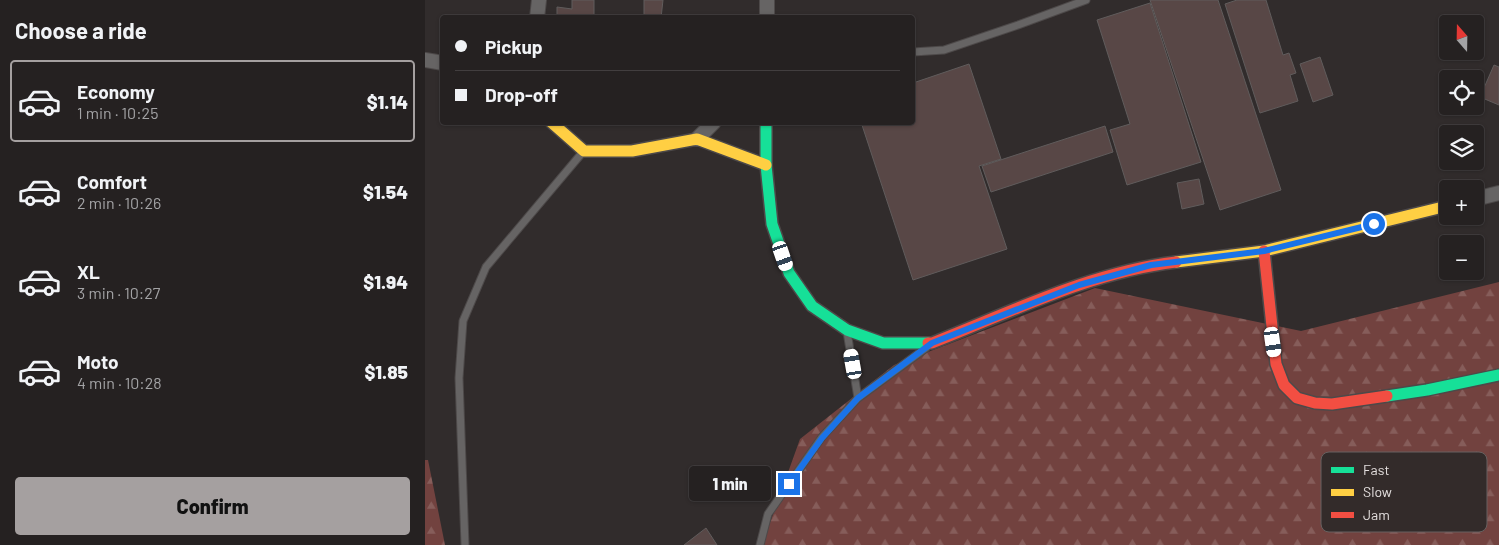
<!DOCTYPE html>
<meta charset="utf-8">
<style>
:root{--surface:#252121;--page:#2d292a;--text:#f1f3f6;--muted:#a3a3a5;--line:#423e3f;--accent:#a5a0a0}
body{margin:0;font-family:Barlow,sans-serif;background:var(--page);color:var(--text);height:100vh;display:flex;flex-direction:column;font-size:19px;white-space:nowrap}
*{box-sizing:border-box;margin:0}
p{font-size:16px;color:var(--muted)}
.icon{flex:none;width:28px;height:28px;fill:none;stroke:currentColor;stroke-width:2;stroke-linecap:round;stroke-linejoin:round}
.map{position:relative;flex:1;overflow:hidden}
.side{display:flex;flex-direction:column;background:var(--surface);width:425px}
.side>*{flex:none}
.hud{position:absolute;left:15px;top:15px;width:475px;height:110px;border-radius:5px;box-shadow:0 1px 4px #0004,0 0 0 1px var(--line);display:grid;align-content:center;height:110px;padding:0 15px;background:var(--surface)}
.needle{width:32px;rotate:340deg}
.buttons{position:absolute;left:1014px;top:15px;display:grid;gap:10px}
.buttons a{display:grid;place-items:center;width:45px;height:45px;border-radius:5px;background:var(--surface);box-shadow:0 1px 4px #0004,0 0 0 1px var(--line);font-size:25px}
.end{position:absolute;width:22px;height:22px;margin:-11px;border:6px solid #1a73e8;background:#fff;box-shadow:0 0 0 2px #fff}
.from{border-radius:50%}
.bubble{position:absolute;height:35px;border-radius:5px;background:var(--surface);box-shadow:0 1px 4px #0004,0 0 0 1px var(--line);font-size:16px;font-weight:800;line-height:35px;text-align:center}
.car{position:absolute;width:15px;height:30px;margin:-15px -8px;border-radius:6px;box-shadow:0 0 4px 1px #0007;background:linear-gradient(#fff 24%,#345 0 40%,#fff 0 76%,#345 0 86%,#fff 0)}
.hud b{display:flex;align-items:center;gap:18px;height:48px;font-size:19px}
.hud b+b{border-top:1px solid var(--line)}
.hud i{width:12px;height:12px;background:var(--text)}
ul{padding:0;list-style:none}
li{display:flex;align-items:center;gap:15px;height:82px;margin:0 10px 8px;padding:0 5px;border:2px solid transparent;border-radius:5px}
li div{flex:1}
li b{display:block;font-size:19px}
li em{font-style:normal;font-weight:800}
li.on{border-color:var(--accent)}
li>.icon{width:45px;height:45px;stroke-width:1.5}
h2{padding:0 15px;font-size:22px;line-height:60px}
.primary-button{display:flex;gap:10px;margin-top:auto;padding:10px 15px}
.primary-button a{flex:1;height:58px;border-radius:5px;background:var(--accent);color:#111;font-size:20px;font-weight:800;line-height:58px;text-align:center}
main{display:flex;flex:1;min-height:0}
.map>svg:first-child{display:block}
.forest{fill:url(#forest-firs)}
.building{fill:#584746;stroke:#605c5c}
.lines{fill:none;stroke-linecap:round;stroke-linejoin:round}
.lane-casing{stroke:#4d4949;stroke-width:9}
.street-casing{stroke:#4d4949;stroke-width:16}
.fast-casing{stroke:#4d4949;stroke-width:14}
.slow-casing{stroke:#4d4949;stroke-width:14}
.jam-casing{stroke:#4d4949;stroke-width:14}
.lane{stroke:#666464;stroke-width:7}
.street{stroke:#666464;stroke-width:14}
.fast{stroke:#16e098;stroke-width:11}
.slow{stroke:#ffcf43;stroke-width:11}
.jam{stroke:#f24e42;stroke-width:11}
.route{stroke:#1a73e8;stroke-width:6}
.key{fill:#332b2a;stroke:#686160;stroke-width:1}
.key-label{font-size:14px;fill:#e4dfde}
</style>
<main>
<section class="side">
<h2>Choose a ride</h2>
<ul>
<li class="on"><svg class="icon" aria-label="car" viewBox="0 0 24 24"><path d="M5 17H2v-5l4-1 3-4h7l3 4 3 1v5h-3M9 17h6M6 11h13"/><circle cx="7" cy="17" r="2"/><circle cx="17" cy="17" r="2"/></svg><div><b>Economy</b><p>1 min · 10:25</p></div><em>$1.14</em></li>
<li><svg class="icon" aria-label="car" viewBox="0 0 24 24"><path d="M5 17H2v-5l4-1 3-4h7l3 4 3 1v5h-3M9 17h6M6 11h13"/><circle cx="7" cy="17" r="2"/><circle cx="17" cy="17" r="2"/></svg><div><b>Comfort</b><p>2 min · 10:26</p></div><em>$1.54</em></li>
<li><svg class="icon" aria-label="car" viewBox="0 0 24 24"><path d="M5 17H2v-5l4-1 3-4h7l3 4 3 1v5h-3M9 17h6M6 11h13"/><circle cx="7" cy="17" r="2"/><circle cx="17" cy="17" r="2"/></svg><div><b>XL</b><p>3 min · 10:27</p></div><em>$1.94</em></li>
<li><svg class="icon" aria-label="car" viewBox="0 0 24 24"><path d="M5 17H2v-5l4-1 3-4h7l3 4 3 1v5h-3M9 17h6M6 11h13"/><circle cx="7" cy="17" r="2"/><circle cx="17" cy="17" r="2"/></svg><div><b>Moto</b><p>4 min · 10:28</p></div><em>$1.85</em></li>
</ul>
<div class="primary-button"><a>Confirm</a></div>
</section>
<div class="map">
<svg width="1074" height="545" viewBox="0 0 1074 545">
<defs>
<pattern id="forest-firs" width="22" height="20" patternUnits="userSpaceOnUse" patternTransform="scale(1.25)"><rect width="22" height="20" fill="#72423f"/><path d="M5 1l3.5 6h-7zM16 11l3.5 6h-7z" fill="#865d5a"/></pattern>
</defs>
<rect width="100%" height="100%" fill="#312c2c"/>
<path class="forest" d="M 1074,282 L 1074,545 L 337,545 L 375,439 L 469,365 L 670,288 L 876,331 Z
M 0,460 L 3,460 L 20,545 L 0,545 Z"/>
<path class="building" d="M 147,0 L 169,0 L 169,18 L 132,18 L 132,7 L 147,9 Z
M 219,0 L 238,0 L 236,18 L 219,18 Z
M 725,0 L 793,0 L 856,190 L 795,210 Z
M 812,0 L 841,0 L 858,55 L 864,53 L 871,73 L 865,75 L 873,101 L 835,113 L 800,4 Z
M 725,3 L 776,162 L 702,185 L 685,130 L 705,124 L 672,20 Z
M 895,57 L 908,95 L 888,102 L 875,64 Z
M 544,64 L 576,159 L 554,166 L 582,249 L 488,280 L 436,122 L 488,122 L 488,83 Z
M 1069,65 L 1074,67 L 1074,105 L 1055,97 Z
M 680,126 L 688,152 L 566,192 L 557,166 Z
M 774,179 L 779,204 L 757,209 L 752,183 Z
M 281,528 L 292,545 L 259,545 Z"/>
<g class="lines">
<defs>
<path id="lane" d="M 488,52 L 519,50 L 593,25 L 661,0
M 422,332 L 433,398
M 40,545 L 34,378 L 38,321 L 61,267 L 157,153
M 335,545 L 343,514 L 397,437 L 433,398 L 501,348"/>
<path id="street" d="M 112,18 L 114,0
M 342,18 L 342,0
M 0,60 L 18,63
M 272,139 L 289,122
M 1050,199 L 1074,193"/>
<path id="fast" d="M 341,122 L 341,165 L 347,224 L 364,273 L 387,306 L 422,330 L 458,343 L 503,343
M 962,396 L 1002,390 L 1074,375"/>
<path id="slow" d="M 126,122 L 159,151 L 207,151 L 272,139 L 341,165
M 751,262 L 839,251 L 1022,206"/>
<path id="jam" d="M 839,251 L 851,364 L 859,385 L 872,398 L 890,403 L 907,404 L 962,396
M 503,343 L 507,343 C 586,312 666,272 751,262"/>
</defs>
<use href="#lane" class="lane-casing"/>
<use href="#street" class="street-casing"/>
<use href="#fast" class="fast-casing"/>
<use href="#slow" class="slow-casing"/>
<use href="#jam" class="jam-casing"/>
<use href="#lane" class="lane"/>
<use href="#street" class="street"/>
<use href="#fast" class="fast"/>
<use href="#slow" class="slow"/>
<use href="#jam" class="jam"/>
</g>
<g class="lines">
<path class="route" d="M 364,484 L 397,438 L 433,398 L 507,343 L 654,285 L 726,265 L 839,251 L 949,224"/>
</g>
<rect x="896" y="452" width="166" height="80" rx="8" class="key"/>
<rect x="906" y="467" width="23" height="6" fill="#16e098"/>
<rect x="906" y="489" width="23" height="7" fill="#ffcf43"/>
<rect x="906" y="512" width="23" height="6" fill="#f24e42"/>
<g class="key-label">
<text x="938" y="475">Fast</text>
<text x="938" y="497">Slow</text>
<text x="938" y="520">Jam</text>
</g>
</svg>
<div class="buttons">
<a><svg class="needle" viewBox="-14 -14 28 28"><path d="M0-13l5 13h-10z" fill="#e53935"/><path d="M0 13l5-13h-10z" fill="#a3a3a5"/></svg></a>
<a><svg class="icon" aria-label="locate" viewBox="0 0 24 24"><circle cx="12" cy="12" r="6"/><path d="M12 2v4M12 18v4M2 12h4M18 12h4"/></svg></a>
<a><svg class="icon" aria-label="layers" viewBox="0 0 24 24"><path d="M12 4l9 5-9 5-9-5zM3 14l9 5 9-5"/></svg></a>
<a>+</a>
<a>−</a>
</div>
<i class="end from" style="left:949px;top:224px"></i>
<i class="end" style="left:364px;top:484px"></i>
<div class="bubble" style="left:264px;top:466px;width:82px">1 min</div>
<i class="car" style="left:358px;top:256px;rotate:161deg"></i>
<i class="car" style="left:848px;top:342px;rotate:172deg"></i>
<i class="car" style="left:428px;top:364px;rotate:350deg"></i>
<div class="hud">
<b><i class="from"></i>Pickup</b>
<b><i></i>Drop-off</b>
</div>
</div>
</main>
